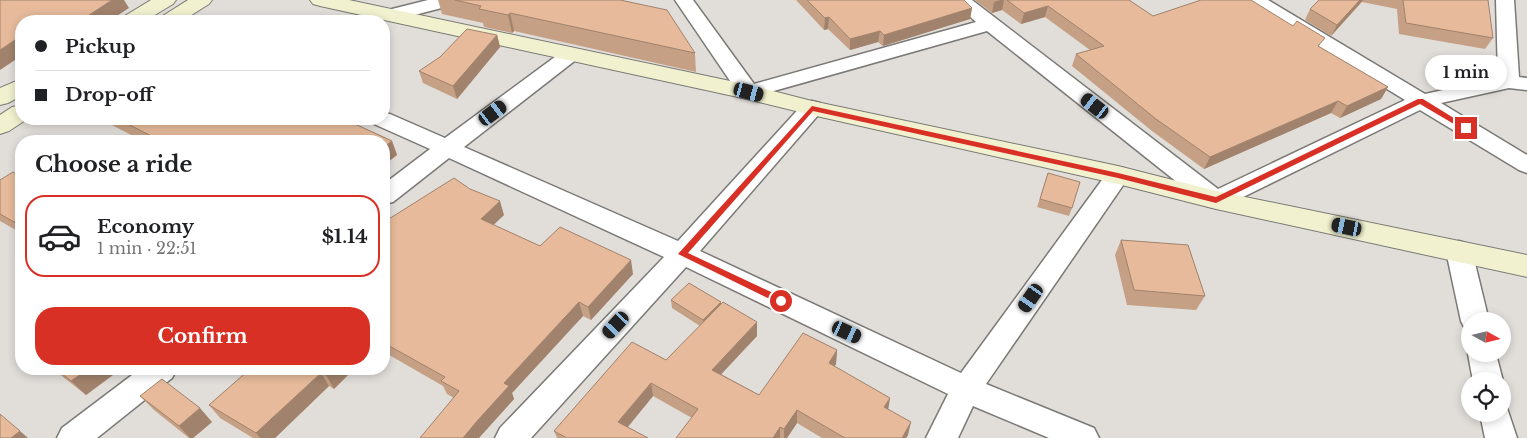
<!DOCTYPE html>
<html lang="en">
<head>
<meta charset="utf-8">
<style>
  body { margin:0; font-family:"Libre Baskerville",serif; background:#f2f2f2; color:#202124; height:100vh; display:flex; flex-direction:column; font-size:19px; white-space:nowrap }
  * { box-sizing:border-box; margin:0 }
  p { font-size:16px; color:#757577 }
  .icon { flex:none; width:28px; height:28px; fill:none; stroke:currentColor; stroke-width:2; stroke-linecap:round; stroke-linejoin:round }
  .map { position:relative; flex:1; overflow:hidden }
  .details { position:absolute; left:15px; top:135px; width:375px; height:240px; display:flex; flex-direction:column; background:#fff; border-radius:20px; box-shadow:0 2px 8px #0003 }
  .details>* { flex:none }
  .guide { position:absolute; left:15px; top:15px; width:375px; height:110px; border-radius:20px; box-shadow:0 2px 8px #0003; display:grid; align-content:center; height:110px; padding:0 20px; background:#fff }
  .needle { width:32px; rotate:98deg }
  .buttons { position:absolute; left:1461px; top:312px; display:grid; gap:10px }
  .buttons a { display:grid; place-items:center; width:50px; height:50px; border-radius:50%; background:#fff; box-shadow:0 2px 8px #0003; font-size:25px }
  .end { position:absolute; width:22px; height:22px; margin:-11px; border:6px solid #d93025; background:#fff; box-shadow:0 0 0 2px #fff }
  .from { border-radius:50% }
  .bubble { position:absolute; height:35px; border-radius:18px; background:#fff; box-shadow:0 2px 8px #0003; font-size:16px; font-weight:700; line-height:35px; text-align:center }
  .car { position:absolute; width:15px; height:30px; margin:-15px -8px; border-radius:6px; box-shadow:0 0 4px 1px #0007; background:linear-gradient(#222 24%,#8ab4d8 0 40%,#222 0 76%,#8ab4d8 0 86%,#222 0) }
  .guide b { display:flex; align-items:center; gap:18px; height:48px; font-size:19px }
  .guide b+b { border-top:1px solid #e0e0e0 }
  .guide i { width:12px; height:12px; background:#202124 }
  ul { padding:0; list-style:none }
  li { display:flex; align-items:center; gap:15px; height:82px; margin:0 10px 8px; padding:0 10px; border:2px solid transparent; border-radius:20px }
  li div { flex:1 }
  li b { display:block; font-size:19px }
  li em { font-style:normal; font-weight:700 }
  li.on { border-color:#d93025 }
  li>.icon { width:45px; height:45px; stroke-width:1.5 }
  h2 { padding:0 20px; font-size:22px; line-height:60px }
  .cta { display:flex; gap:10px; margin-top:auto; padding:10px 20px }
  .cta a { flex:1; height:58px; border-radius:20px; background:#d93025; color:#fff; font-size:20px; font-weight:700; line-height:58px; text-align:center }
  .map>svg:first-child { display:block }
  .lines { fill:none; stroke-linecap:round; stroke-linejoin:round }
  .street-casing { stroke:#7b7975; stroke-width:3 }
  .secondary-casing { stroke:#7b7975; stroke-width:2 }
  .street { fill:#fff; fill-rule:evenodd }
  .secondary { fill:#f1f1cf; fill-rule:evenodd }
  .wall { fill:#c6a085 }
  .shaded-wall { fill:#a1826c }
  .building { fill:#e6ba9b; stroke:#a1826c }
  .route { fill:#d93025 }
</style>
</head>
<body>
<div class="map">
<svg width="1527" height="438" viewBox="0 0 1527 438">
  <rect width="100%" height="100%" fill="#e1deda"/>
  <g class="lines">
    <defs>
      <g id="street">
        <polygon points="428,0 459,0 457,4 399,19 392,17 390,13 392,9"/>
        <polygon points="675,0 693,0 754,84 976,22 952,0 972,0 1218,189 1405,100 1248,4 1246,0 1268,0 1425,94 1498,78 1496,0 1514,0 1519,77 1527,78 1527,90 1509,88 1441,103 1527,155 1527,173 1519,170 1420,110 1225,206 1216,208 1207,206 987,31 749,98 741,97"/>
        <polygon points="570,49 577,51 580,55 577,59 464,147 678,241 804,103 812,101 820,103 823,108 820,113 700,251 961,373 1110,169 1118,167 1126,169 1130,175 1126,181 986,384 1094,428 1099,438 1049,438 973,406 958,438 926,438 948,394 686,267 531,438 495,438 500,428 664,257 449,158 393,202 384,204 384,184 430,149 374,124 371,119 384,119 384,113 390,114 445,138 563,51"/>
        <polygon points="1459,241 1468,244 1472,251 1489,321 1470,321 1470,330 1465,329 1461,321 1446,251 1450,244"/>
        <polygon points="1470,349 1470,354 1496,354 1503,381 1502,382 1473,381 1468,354"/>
        <polygon points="140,369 177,369 172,378 97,438 57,438 62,428"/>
        <polygon points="1502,403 1506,405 1517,438 1485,438 1480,414 1502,414"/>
      </g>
      <g id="secondary">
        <polygon points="151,0 176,0 173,4 145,21 119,21 123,17"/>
        <polygon points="188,0 212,0 209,4 182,21 158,21 161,17"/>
        <polygon points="310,0 349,0 749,85 812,101 1118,166 1216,191 1527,255 1527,277 1216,209 1118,184 812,115 747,99 320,6 313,4"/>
        <polygon points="21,79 21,96 8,103 0,105 0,88"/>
        <polygon points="21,105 21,119 27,119 9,131 0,134 0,115 12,107"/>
      </g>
    </defs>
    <use href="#street" class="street-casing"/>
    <use href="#secondary" class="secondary-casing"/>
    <use href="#street" class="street"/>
    <use href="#secondary" class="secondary"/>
  </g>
  <g class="wall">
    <polygon points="438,0 620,0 695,53 696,72 514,31 512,33 484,27 483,23 442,14"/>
    <polygon points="796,0 964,0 972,8 970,19 883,46 878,42 850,50 828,29 824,30"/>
    <polygon points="975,0 1129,0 1153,16 1320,47 1388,87 1381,99 1340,118 1331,113 1204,169 1152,131 1072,66 1076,54 1090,50 1045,17 1021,24 1002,10 992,13"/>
    <polygon points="1319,0 1488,0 1493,38 1485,49 1399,34 1397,9 1362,2 1331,36 1305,20 1310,9"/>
    <polygon points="497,35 500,47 457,99 423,83 419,71"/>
    <polygon points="100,119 344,119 392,141 397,155 384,165 384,141 143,141"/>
    <polygon points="1048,173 1072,208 1069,216 1037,207"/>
    <polygon points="21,176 21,233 0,221 0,180"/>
    <polygon points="504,215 493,225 540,246 633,274 591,320 583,316 512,393 514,399 483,433 454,398 447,394 443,386 384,352 384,222"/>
    <polygon points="1121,240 1205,296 1196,310 1127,305 1115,255"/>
    <polygon points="671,300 721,302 721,304 757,336 721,374 759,395 837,350 836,364 834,366 888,410 908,435 906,438 822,438 797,423 787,438 676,438 692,418 653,396 628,427 648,438 557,438 554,431 666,360 700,326 672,308"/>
    <polygon points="53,369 121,369 86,395"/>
    <polygon points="241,369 352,369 353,370 334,389 329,386 275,438 253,438 220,418 209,405 245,374"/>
    <polygon points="140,396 212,422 193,438 189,438 154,410"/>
  </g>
  <g class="shaded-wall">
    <polygon points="112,0 124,0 129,8 109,21 80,21"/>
    <polygon points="1000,0 1004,0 1002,10 992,13 994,2"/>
    <polygon points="1360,0 1363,0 1331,36 1337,25"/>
    <polygon points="1048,6 1045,17 1021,24 1024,13"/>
    <polygon points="972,8 970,19 883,46 884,35"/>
    <polygon points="510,13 514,31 512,33 508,15"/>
    <polygon points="829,17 828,29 824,30 825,18"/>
    <polygon points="880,31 878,42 850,50 850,39"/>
    <polygon points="497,35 500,47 457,99 453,86"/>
    <polygon points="21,36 21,56 0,70 0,50"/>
    <polygon points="1388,87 1381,99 1340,118 1347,106"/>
    <polygon points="1338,101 1331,113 1204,169 1210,157"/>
    <polygon points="392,141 397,155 384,165 384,147"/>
    <polygon points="500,201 504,215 485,233 481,219"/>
    <polygon points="21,217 21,230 14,222"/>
    <polygon points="631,260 633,274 591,320 588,307"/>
    <polygon points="579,302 583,316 512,393 514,399 479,438 463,438 504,383"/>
    <polygon points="721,302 721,311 704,328 703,320"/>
    <polygon points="757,322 757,336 713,383 712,370"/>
    <polygon points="837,350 836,364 828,376 829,363"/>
    <polygon points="88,369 121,369 86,395 71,381"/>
    <polygon points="333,369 352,369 353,370 334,389 326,375"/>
    <polygon points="321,373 329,386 275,438 260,438 256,433"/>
    <polygon points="651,383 653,396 621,435 618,422"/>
    <polygon points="890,398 888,411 884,407"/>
    <polygon points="200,408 212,422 193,438 190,438 179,426"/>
    <polygon points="797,410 797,423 787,438 784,438 784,429"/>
    <polygon points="911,422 908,435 906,438 902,438"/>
    <polygon points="780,427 780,438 773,438"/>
    <polygon points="20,431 28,438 11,438"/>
  </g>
  <g class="building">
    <polygon points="0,0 112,0 80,21 21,21 21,36 0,50"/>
    <polygon points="455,0 620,0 667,10 695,53 510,13 508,15 479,9 481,6"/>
    <polygon points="807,0 964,0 972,8 884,35 880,31 850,39 829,17 825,18"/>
    <polygon points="1007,0 1129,0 1153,16 1201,0 1251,0 1293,26 1297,21 1325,38 1318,46 1388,87 1347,106 1338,101 1210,157 1156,119 1076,54 1104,46 1048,6 1024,13"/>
    <polygon points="1319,0 1360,0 1337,25 1310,9"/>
    <polygon points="1403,0 1488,0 1493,38 1406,23"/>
    <polygon points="467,29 497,35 453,86 419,71 440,57"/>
    <polygon points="118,119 344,119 392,141 384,147 384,141 161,141"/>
    <polygon points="13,172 21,176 21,217 14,222 0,214 0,180"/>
    <polygon points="1048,173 1080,182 1072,208 1040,199"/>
    <polygon points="454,178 470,189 500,201 481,219 540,246 560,227 631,260 588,307 579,302 504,383 509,386 478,420 463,438 420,438 459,391 441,381 445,377 384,343 384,222"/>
    <polygon points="1121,240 1188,245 1205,296 1134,290"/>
    <polygon points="689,283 721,302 703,320 671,300"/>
    <polygon points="723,302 757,322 712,370 759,395 803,333 837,350 829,363 890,398 884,407 911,422 902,438 845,438 797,410 784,429 780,427 773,438 676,438 698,409 651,383 618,422 648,438 567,438 554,431 632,342 666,360"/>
    <polygon points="56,369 88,369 71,381"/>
    <polygon points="249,369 333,369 326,375 321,373 256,433 209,405 250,369"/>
    <polygon points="162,379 200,408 179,426 140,396"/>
    <polygon points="0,414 20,431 11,438 0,438"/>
  </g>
  <polygon class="route" points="1418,99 1423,99 1470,128 1464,130 1420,104 1216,203 1118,178 813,111 688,253 784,298 784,303 778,303 678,254 812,106 1118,173 1216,197"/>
</svg>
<div class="buttons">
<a><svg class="needle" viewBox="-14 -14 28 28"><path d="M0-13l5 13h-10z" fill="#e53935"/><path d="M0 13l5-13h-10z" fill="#757577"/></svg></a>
<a><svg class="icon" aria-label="locate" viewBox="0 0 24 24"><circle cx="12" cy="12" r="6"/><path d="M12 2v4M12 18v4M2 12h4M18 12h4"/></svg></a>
</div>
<i class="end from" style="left:781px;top:301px"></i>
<i class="end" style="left:1466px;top:128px"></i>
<div class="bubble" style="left:1425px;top:55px;width:82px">1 min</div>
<i class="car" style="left:749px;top:92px;rotate:105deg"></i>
<i class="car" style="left:1095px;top:106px;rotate:308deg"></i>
<i class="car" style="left:493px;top:113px;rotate:53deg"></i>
<i class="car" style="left:1347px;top:227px;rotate:282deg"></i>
<i class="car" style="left:1031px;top:298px;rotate:215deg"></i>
<i class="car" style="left:616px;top:325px;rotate:223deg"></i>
<i class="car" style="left:847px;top:332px;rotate:115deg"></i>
<div class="guide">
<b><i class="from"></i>Pickup</b>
<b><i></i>Drop-off</b>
</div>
<section class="details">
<h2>Choose a ride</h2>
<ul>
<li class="on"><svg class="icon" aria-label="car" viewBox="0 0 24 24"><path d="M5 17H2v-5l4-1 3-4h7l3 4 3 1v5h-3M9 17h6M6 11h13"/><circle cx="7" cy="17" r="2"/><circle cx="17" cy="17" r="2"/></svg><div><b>Economy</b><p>1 min · 22:51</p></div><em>$1.14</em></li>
</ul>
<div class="cta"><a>Confirm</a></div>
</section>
</div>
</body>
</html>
